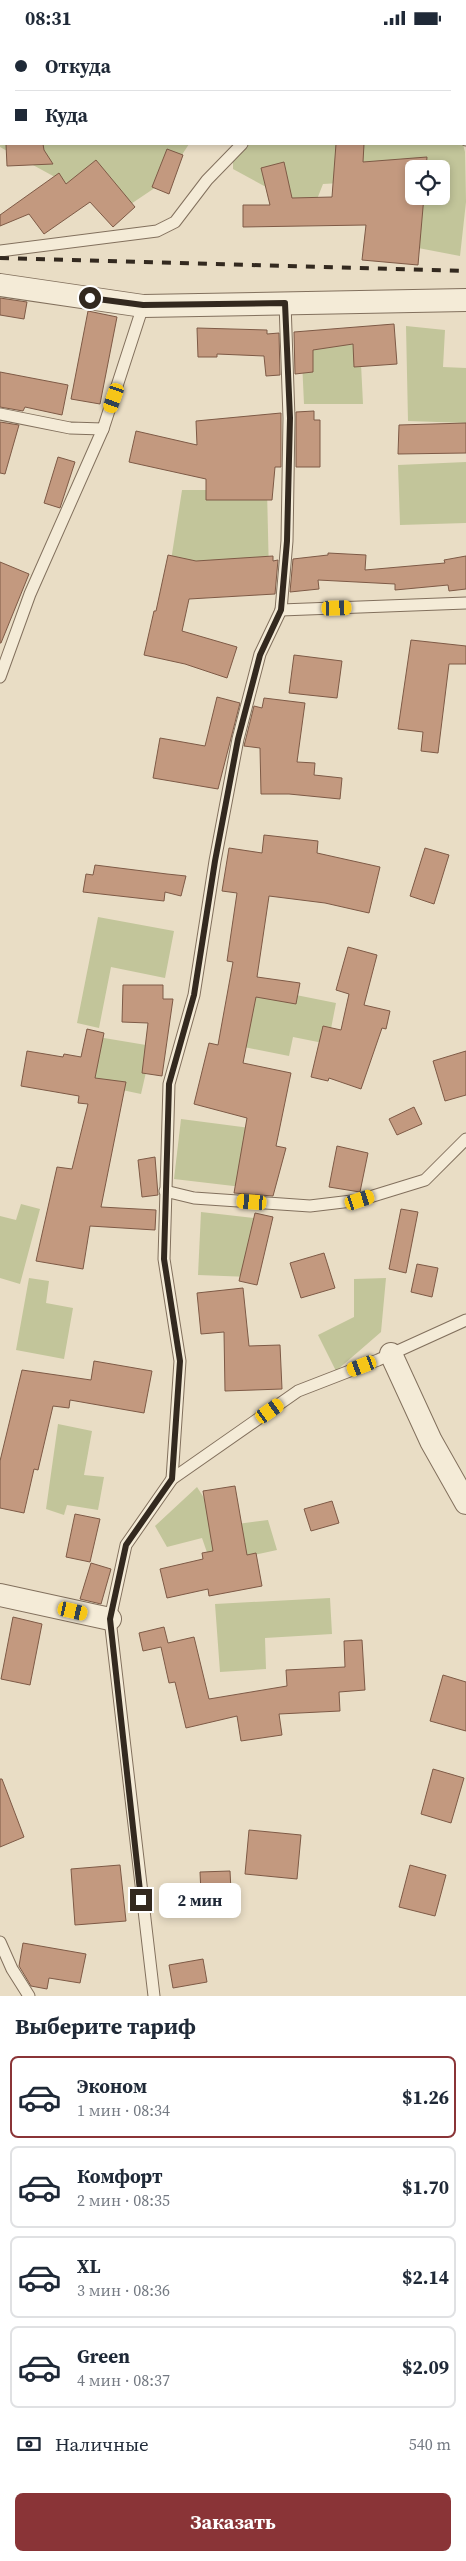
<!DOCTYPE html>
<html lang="ru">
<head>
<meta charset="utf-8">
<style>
  body { margin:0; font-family:"Source Serif 4",serif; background:#f6f6f7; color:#1f2937; height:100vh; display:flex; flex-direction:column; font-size:19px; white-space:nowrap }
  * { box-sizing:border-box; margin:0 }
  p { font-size:16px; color:#747a83 }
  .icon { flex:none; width:28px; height:28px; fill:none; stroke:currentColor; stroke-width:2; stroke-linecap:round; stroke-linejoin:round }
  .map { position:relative; height:1961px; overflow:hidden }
  .drawer { display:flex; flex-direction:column; background:#fff; flex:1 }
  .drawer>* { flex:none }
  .hud { position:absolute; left:0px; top:0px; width:466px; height:110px; box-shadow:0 2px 8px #0003; display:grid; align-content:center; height:110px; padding:0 15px; background:#fff }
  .fabs { position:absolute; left:405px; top:125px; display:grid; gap:10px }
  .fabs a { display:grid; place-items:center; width:45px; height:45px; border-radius:8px; background:#fff; box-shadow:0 2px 8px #0003; font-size:25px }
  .end { position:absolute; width:22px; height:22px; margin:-11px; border:6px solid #33291f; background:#fff; box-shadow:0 0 0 2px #fff }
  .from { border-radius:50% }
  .bubble { position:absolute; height:35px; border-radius:8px; background:#fff; box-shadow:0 2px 8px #0003; font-size:16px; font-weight:700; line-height:35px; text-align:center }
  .car { position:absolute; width:15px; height:30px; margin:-15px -8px; border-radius:6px; box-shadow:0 0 4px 1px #0007; background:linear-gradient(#f5c518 24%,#345 0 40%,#f5c518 0 76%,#345 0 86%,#f5c518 0) }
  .hud b { display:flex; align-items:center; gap:18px; height:48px; font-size:19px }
  .hud b+b { border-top:1px solid #e0e1e3 }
  .hud i { width:12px; height:12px; background:#1f2937 }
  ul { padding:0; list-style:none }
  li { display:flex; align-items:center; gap:15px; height:82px; margin:0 10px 8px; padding:0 5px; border:2px solid #e0e1e3; border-radius:8px }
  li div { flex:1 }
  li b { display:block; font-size:19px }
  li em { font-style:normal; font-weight:700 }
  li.active { border-color:#8a3437 }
  li>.icon { width:45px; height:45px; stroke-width:1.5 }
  h2 { padding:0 15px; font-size:22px; line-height:60px }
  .pay { display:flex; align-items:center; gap:12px; height:55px; padding:0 15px; font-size:19px }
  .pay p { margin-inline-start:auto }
  .cta { display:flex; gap:10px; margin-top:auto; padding:10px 15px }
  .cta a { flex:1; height:58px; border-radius:8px; background:#8a3437; color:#fff; font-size:20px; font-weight:700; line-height:58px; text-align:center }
  .status { display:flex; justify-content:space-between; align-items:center; height:35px; padding:0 25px; background:#fff; direction:ltr }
  .status svg { height:14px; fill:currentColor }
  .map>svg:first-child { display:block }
  .green { fill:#c2c59a; fill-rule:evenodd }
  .building { fill:#c3997f; stroke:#7e5a46 }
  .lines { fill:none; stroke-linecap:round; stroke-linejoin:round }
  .service-casing { stroke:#82705d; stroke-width:13 }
  .minor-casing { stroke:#82705d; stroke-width:24 }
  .service { stroke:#f4ebd7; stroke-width:11 }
  .minor { stroke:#f4ebd7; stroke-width:22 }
  .rail { stroke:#33291f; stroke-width:4; stroke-dasharray:9 9; stroke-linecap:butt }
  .route { stroke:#33291f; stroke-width:6 }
</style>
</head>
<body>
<div class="status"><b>08:31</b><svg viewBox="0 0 49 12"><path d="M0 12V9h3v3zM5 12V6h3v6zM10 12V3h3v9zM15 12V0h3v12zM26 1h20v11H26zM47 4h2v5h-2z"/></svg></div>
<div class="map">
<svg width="466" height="1961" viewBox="0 0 466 1961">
  <rect width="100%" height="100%" fill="#e9ddc5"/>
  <g class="green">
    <polygon points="0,0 76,0 1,1 1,109 189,109 165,146 119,177 0,112"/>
    <path d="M248,109H463L465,117L466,167L460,221L413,212L376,146L323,149L312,177L233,134V125ZM414,134H441V161H414Z"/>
    <polygon points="406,291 445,295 443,332 466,333 466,388 408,386"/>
    <polygon points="376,299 361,329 363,369 304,369 301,304"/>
    <polygon points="466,427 466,488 400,490 398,430"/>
    <polygon points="182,455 267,455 269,540 170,532"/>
    <polygon points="98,882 174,896 165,943 111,932 99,993 77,988"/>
    <polygon points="256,952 336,968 328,1009 293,1002 289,1021 244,1012"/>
    <polygon points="98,1002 152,1011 141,1059 89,1048"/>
    <polygon points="181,1084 250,1093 242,1152 174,1144"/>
    <polygon points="21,1169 40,1174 20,1249 0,1243 0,1181 16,1185"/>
    <polygon points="201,1177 263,1184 250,1242 198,1240"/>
    <polygon points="29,1243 49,1246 46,1268 73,1273 64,1324 16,1315"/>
    <polygon points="386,1243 381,1297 336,1336 318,1300 354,1282 354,1244"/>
    <polygon points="58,1389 92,1396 84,1440 104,1442 98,1475 67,1470 64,1480 46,1474"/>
    <polygon points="197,1452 222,1491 268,1485 277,1515 211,1529 202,1503 167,1512 155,1491"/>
    <polygon points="330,1563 332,1599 265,1603 266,1634 220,1637 215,1569"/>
  </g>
  <g class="building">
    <polygon points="6,109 43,109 44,115 53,129 7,131"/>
    <polygon points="336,109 364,109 363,127 427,122 426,134 414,134 414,161 424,161 418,230 362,225 366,190 243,192 243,170 270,170 261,133 284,127 292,163 332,162"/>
    <polygon points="167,114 183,120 169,159 152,152"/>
    <polygon points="96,125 135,172 113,192 90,167 44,199 29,179 0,191 0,180 59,138 66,149"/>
    <polygon points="0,263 27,267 24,284 0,280"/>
    <polygon points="88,276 117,282 100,369 71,364"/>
    <polygon points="394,289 397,329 354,332 353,309 313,315 313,337 295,339 294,297"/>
    <polygon points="197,293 267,295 267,299 279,298 280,340 266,341 264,321 217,319 217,322 198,322"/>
    <polygon points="0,337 68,350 62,380 25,372 23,376 0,372"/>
    <polygon points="314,376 314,385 320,385 320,432 296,432 296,377"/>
    <polygon points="281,378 281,432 275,432 272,465 206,465 206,444 129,427 136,396 197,410 196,386"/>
    <polygon points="0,387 19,390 5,439 0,438"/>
    <polygon points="466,388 466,418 398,419 399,390"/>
    <polygon points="58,422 75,427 60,473 44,468"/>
    <polygon points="328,518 366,520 365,535 445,528 444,525 466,521 466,554 449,556 448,550 395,555 395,549 318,545 319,554 290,557 293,524 328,520"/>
    <polygon points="168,520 196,526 273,521 273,526 278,525 275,559 189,564 182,596 237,612 227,643 185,629 144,620 154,576 156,576"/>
    <polygon points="0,527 29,539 1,608 0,608"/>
    <polygon points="411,605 466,611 466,629 449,629 438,718 421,716 423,697 398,694"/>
    <polygon points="294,620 342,626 337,663 289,658"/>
    <polygon points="217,662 240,668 218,754 153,743 160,703 205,711"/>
    <polygon points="264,663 305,668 297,727 315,728 314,740 342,743 340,764 289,759 261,759 260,713 244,711 254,671 262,673"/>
    <polygon points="264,800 318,806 317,818 380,832 369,878 325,868 269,861 257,942 300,948 296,969 256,962 243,1028 291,1038 276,1111 286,1113 273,1161 234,1158 247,1083 194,1069 209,1008 218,1010 233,927 227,926 237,858 222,856 229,813 262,818"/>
    <polygon points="425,813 449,820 434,869 410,861"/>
    <polygon points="95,830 167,839 186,841 181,861 165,857 164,866 83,857 86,839 93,840"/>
    <polygon points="348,912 377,920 364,970 390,976 386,994 382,993 361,1054 329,1043 328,1046 311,1042 323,991 341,995 349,959 336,955"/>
    <polygon points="123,950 163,950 163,964 173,964 162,1041 142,1038 148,988 122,987"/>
    <polygon points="87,994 104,998 95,1043 126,1047 101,1172 156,1175 155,1195 90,1191 83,1234 36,1226 57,1132 72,1134 88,1069 78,1068 79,1061 21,1051 27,1016 63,1022 64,1019 81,1022"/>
    <polygon points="466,1016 466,1060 445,1066 433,1026"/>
    <polygon points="414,1072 422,1089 397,1100 389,1084"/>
    <polygon points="337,1111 368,1118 360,1157 329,1152"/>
    <polygon points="155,1122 158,1160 142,1162 138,1125"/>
    <polygon points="401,1174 418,1177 406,1238 389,1234"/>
    <polygon points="255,1178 273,1182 257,1250 239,1246"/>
    <polygon points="324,1218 335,1253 301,1263 290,1228"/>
    <polygon points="417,1229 438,1233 432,1262 411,1257"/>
    <polygon points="243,1253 249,1311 280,1310 282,1354 225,1356 224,1297 201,1299 197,1258"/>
    <polygon points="94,1326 152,1336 144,1378 70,1365 69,1373 53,1371 38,1435 34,1434 24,1478 0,1473 0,1426 22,1335 91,1345"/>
    <polygon points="235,1451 247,1520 256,1518 262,1551 209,1561 208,1554 167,1563 160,1534 203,1524 202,1518 213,1516 203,1456"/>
    <polygon points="332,1466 339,1488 311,1496 304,1474"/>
    <polygon points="75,1479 100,1484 90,1527 66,1522"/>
    <polygon points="91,1528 111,1534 101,1569 80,1564"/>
    <polygon points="13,1582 42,1589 30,1650 1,1644"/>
    <polygon points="164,1592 168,1608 194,1602 209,1664 287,1651 286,1635 345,1632 344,1606 362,1605 365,1655 339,1657 340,1676 279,1679 282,1700 241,1706 237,1681 186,1693 175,1647 169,1648 161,1612 143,1616 139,1598"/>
    <polygon points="443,1640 466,1647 466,1696 430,1686"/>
    <polygon points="433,1734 464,1743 451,1788 421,1779"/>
    <polygon points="0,1744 2,1744 24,1802 0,1812"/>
    <polygon points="249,1795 301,1800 297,1844 245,1839"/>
    <polygon points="120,1830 126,1886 75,1890 71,1834"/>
    <polygon points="410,1830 446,1840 435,1881 399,1872"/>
    <polygon points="230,1836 231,1856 201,1858 200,1837"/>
    <polygon points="23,1908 86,1919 80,1948 49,1943 47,1954 31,1951 19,1931"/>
    <polygon points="203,1924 207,1947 173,1953 169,1930"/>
  </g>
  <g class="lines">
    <defs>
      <g id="service">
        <polyline points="411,0 412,1"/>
        <polyline points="274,1 274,0"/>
        <polyline points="465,101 466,105"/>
        <polyline points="0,216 157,196 175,187 207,145 242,109"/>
        <polyline points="0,379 70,393 103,394 143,271"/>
        <polyline points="281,575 466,568"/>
        <polyline points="0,642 30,559 103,394"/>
        <polyline points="165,1156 194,1163 310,1171 360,1165 425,1145 466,1104"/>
        <polyline points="172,1444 180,1326 164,1224 169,1049 194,960 215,826 238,704 260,619 281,575 287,506 289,383 285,268"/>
        <polyline points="0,1907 12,1934 29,1961"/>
        <polyline points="154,1961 110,1584 126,1510 172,1444 298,1356 378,1325 466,1285"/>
      </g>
      <g id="minor">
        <polyline points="0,250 143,271 466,265"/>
        <polyline points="391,1319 431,1406 466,1468"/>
        <polyline points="0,1560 110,1584"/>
      </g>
    </defs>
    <use href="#service" class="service-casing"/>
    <use href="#minor" class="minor-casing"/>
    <use href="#service" class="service"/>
    <use href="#minor" class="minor"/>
    <polyline class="rail" points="0,223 466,236"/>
  </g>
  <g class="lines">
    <polyline class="route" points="90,263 143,270 285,268 290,383 287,506 281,575 260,620 238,704 215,826 194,960 169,1049 164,1224 180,1326 172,1444 126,1510 110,1584 141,1865"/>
  </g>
</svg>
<div class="fabs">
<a><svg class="icon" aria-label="locate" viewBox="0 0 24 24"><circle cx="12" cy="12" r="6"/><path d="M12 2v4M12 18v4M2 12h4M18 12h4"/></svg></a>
</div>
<i class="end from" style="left:90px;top:263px"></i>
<i class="end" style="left:141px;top:1865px"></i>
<div class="bubble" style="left:159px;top:1848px;width:82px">2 мин</div>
<i class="car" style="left:114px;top:363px;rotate:199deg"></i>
<i class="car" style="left:337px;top:573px;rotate:88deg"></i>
<i class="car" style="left:360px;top:1165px;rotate:72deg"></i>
<i class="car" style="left:252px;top:1167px;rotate:274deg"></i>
<i class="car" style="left:362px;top:1331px;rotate:249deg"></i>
<i class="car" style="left:270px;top:1376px;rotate:55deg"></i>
<i class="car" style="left:73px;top:1576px;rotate:103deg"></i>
<div class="hud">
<b><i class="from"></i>Откуда</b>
<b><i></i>Куда</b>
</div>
</div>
<section class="drawer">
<h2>Выберите тариф</h2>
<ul>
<li class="active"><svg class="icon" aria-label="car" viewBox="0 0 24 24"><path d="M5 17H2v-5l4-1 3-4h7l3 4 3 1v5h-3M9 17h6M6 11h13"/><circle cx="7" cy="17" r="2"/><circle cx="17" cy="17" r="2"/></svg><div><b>Эконом</b><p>1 мин · 08:34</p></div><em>$1.26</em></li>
<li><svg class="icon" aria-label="car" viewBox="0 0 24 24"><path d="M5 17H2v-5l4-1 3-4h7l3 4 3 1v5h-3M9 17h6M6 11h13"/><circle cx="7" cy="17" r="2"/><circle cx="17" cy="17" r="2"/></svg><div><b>Комфорт</b><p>2 мин · 08:35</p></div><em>$1.70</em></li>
<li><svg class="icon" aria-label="car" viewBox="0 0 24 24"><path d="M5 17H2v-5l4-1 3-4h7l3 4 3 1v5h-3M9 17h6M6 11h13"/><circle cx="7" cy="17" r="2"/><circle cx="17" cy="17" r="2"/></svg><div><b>XL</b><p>3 мин · 08:36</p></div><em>$2.14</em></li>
<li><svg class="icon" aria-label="car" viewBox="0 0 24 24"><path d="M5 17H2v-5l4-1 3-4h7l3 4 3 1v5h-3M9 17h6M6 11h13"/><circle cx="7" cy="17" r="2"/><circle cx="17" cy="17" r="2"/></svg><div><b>Green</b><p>4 мин · 08:37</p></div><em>$2.09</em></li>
</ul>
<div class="pay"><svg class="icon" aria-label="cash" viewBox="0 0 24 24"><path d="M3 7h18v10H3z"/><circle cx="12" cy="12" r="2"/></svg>Наличные<p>540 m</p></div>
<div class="cta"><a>Заказать</a></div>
</section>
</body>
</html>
